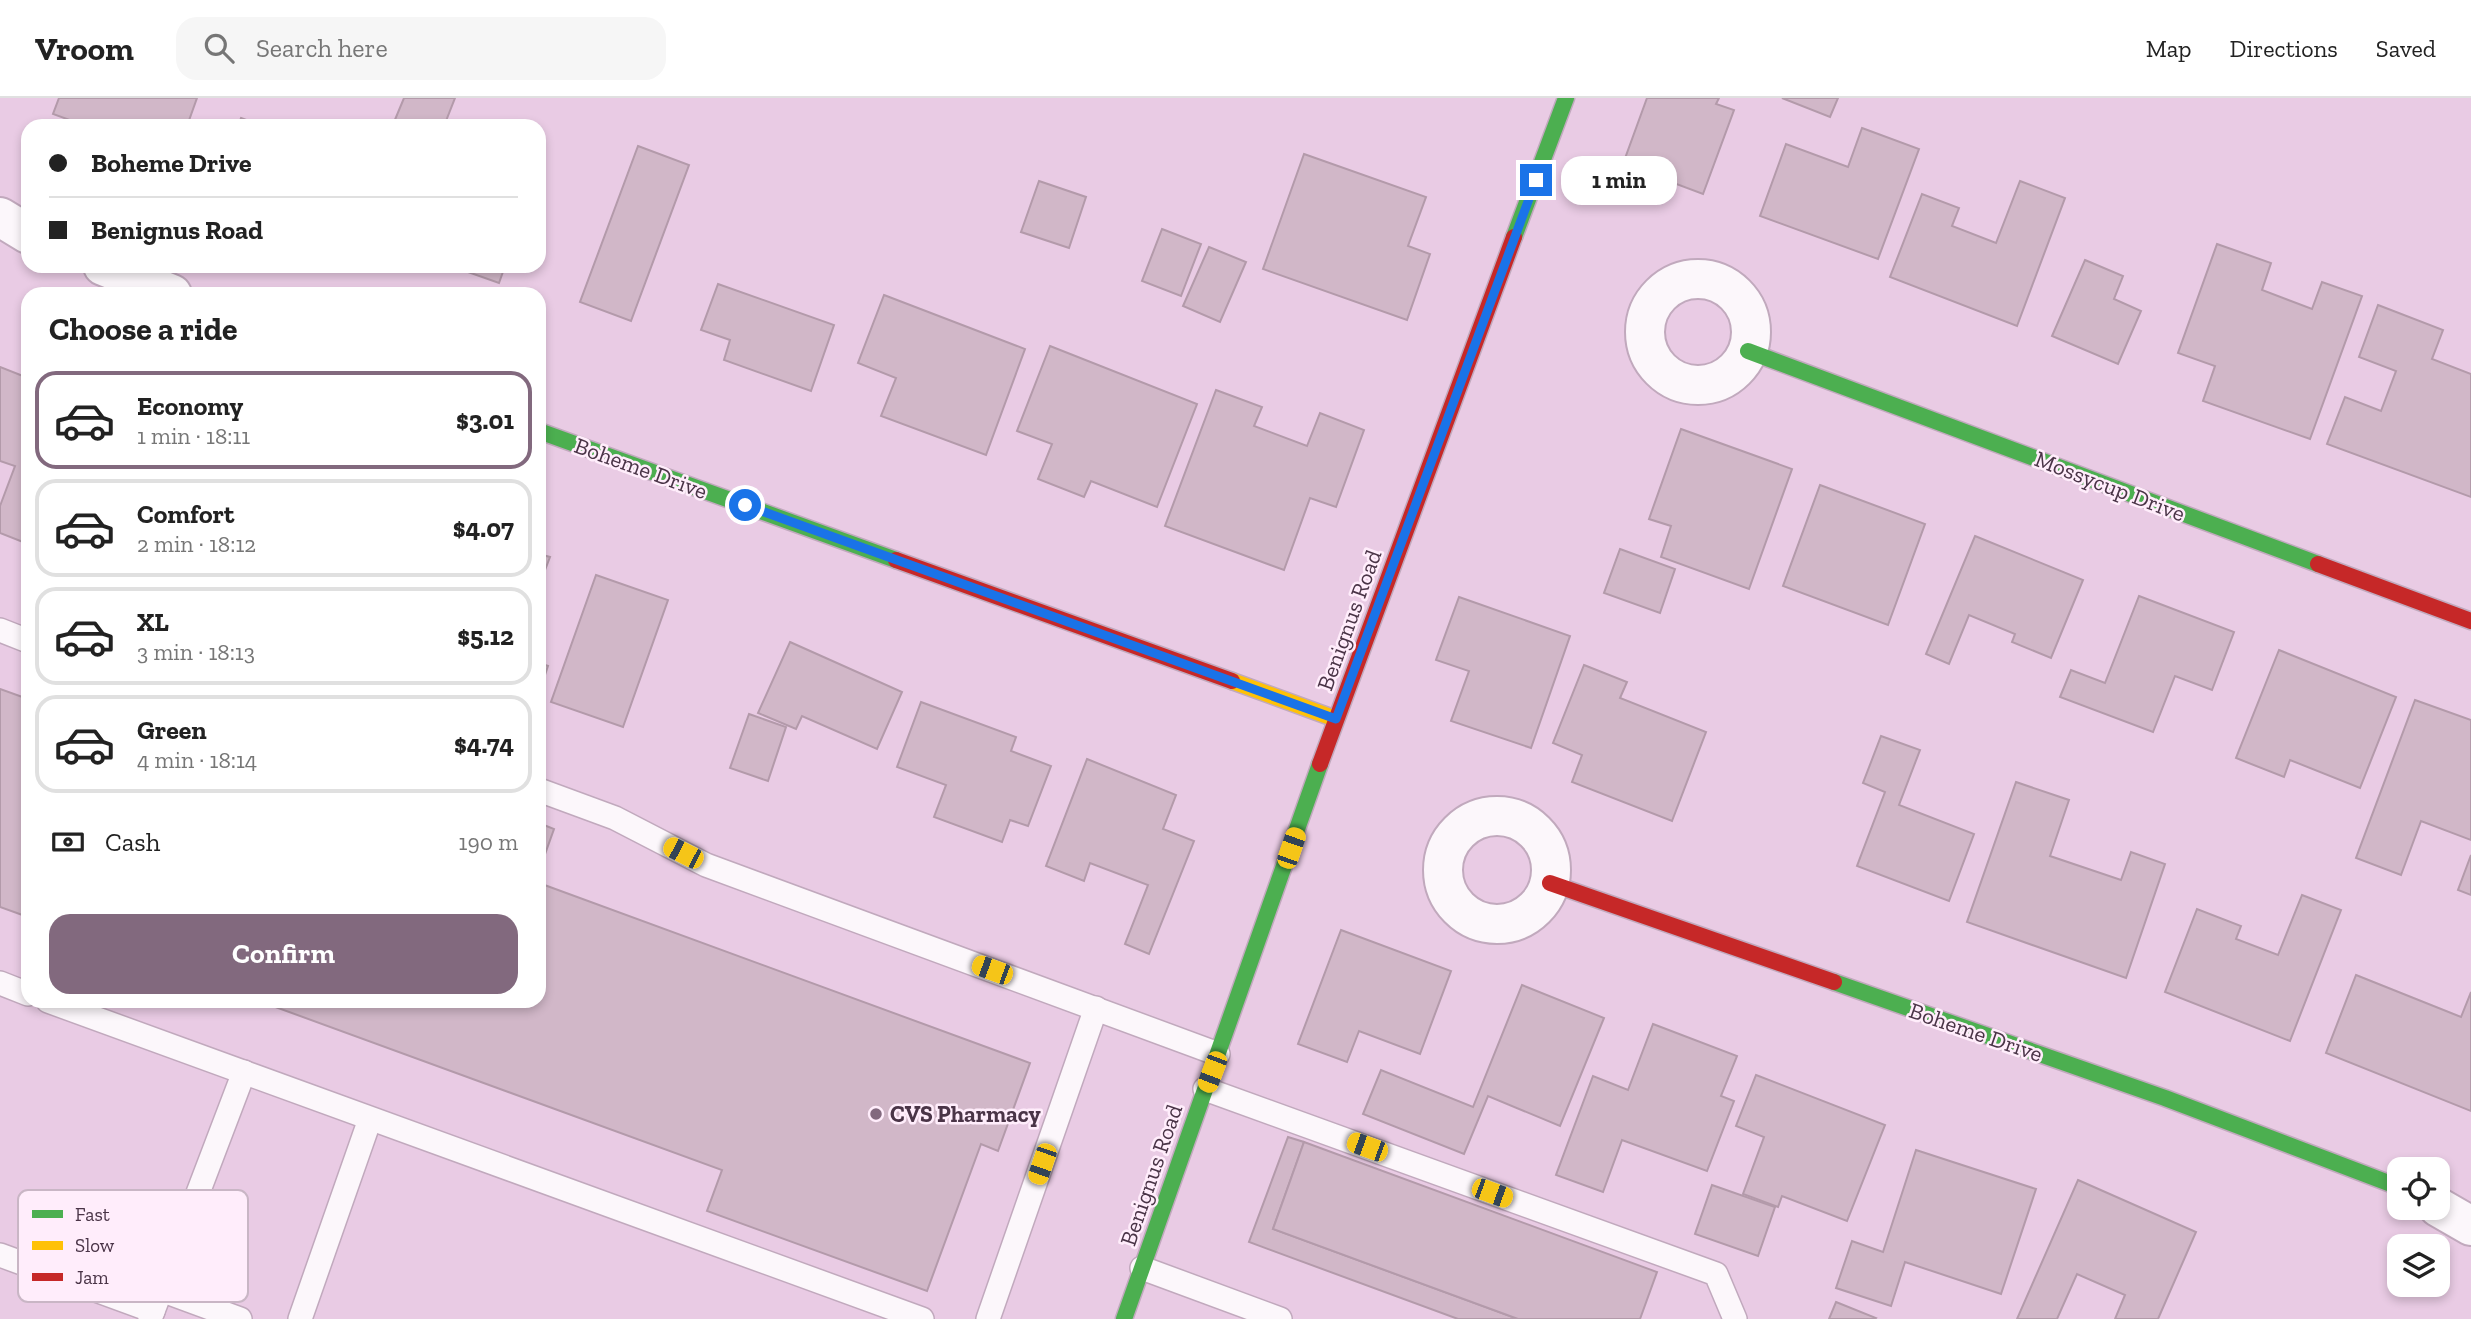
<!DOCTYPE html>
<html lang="en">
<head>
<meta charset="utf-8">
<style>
  body { margin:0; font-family:"Zilla Slab",serif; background:#f6f6f6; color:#222; height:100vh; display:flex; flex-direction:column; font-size:26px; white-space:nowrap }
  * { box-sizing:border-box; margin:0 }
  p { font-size:23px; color:#767676 }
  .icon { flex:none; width:38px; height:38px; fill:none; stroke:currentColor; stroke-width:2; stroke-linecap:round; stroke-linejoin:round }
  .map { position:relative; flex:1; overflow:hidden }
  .details { position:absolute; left:21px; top:189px; width:525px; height:721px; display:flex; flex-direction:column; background:#fff; border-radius:21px; box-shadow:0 4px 10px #0003 }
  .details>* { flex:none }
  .banner { position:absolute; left:21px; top:21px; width:525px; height:154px; border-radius:21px; box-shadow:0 4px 10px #0003; display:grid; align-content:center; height:154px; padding:0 28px; background:#fff }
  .fabs { position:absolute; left:2387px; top:1059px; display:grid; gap:14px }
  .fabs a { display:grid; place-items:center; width:63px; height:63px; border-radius:14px; background:#fff; box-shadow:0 4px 10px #0003; font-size:35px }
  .end { position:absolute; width:32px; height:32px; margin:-16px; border:9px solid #1a73e8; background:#fff; box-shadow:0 0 0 4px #fff }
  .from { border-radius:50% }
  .bubble { position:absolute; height:49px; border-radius:21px; background:#fff; box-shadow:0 4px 10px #0003; font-size:23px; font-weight:700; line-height:49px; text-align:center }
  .car { position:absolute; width:21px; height:42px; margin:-21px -10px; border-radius:9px; box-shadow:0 0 5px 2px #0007; background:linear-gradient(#f5c518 24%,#345 0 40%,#f5c518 0 76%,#345 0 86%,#f5c518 0) }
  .banner b { display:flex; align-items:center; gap:24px; height:66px; font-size:26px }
  .banner b+b { border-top:2px solid #e0e0e0 }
  .banner i { width:18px; height:18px; background:#222 }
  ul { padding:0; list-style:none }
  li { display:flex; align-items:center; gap:21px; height:98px; margin:0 14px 10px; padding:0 14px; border:4px solid #e0e0e0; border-radius:21px }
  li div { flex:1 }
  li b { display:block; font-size:26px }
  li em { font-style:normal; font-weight:700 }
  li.active { border-color:#82697e }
  li>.icon { width:63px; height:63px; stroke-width:1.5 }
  h2 { padding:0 28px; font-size:32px; line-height:84px }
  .pay { display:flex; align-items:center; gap:18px; height:77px; padding:0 28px; font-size:26px }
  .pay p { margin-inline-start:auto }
  .cta { display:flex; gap:14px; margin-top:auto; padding:14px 28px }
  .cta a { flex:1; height:80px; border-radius:21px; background:#82697e; color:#fff; font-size:28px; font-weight:700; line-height:80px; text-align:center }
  header { display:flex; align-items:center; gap:42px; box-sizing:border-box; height:98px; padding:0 35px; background:#fff; border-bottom:2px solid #e0e0e0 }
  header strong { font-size:33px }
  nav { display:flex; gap:38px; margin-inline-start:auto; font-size:24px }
  .search { width:490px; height:63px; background:#f6f6f6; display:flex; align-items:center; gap:18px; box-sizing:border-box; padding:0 24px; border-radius:21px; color:#767676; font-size:26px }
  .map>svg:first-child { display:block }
  .building { fill:#d1b7c8; stroke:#b39aaa; stroke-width:2 }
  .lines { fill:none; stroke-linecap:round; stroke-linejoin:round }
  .lane-casing { stroke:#c1a9bd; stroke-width:26 }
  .street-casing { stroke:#c1a9bd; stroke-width:42 }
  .fast-casing { stroke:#c1a9bd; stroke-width:19 }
  .slow-casing { stroke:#c1a9bd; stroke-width:19 }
  .jam-casing { stroke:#c1a9bd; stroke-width:19 }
  .lane { stroke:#fcf7fb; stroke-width:23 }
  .street { stroke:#fcf7fb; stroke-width:38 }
  .fast { stroke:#4caf50; stroke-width:16 }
  .slow { stroke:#ffc107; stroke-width:16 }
  .jam { stroke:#c62828; stroke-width:16 }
  .route { stroke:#1a73e8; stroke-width:9 }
  .poi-dot { fill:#82697e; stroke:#ffedfb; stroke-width:2.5 }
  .labels { text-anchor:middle; stroke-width:5; stroke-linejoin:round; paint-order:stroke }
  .street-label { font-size:23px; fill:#4a3447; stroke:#ffedfb }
  .poi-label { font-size:23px; font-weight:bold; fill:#4a3447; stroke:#ffedfb; text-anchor:start }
  .key { fill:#ffedfb; stroke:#c9b6c5; stroke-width:2 }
  .key-label { font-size:19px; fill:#4a3447 }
</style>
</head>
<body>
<header>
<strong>Vroom</strong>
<div class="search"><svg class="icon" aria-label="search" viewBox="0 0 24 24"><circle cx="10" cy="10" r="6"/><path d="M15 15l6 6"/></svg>Search here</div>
<nav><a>Map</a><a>Directions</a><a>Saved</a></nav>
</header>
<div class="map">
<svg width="2471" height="1221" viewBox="0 0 2471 1221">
  <rect width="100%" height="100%" fill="#e9cbe4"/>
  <g class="building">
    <polygon points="59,0 197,0 187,28 86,28 53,16"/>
    <polygon points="404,0 455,0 444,28 403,28 394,24"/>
    <polygon points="1647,0 1719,0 1716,6 1734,12 1703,96 1623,66"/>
    <polygon points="1782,0 1838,0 1830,19"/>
    <polygon points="241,20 263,28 238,28"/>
    <polygon points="1862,30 1919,51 1878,161 1760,118 1786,46 1848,69"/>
    <polygon points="638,48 689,67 631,223 580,204"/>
    <polygon points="1304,56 1426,99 1408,148 1430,156 1407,222 1263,171"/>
    <polygon points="1039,83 1086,99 1069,150 1021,134"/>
    <polygon points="2020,83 2065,100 2017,228 1890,179 1922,96 1959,110 1952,128 1996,145"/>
    <polygon points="1162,131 1201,146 1181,198 1142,183"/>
    <polygon points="2217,146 2271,165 2262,192 2312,211 2322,184 2362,198 2310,341 2203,303 2215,268 2178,255"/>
    <polygon points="1209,149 1246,164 1220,224 1183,208"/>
    <polygon points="2085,162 2123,178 2114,201 2141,213 2118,266 2052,238"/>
    <polygon points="451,168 505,168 499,185"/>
    <polygon points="718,186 834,227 811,293 724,262 730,242 701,232"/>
    <polygon points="884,197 1025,251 986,357 881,318 896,280 858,265"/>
    <polygon points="2378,207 2443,232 2432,261 2471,276 2471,399 2327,346 2345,299 2381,313 2396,273 2359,259"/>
    <polygon points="1050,248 1197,306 1157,409 1091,383 1084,399 1038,381 1052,346 1017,333"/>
    <polygon points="0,269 28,280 28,446 0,435 0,408 15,368 0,363"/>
    <polygon points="1216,292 1262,309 1254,328 1307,348 1320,315 1364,332 1336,409 1310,400 1284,472 1165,428"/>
    <polygon points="1681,331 1792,371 1749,491 1661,459 1671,428 1649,421"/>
    <polygon points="1820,387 1925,426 1888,527 1783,488"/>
    <polygon points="1975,438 2083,482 2051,560 2012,544 2015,536 1969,517 1949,566 1926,556"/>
    <polygon points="1620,451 1675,471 1660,515 1604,495"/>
    <polygon points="539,456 550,459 539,488"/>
    <polygon points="596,477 668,502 623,629 551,604"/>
    <polygon points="2139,498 2234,534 2212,592 2175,578 2153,634 2060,599 2071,572 2105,585"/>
    <polygon points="1459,499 1570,538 1531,650 1451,623 1469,573 1436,562"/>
    <polygon points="790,544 902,594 877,651 802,618 796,631 758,615"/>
    <polygon points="2279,552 2396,599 2360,690 2290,662 2284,679 2236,660"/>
    <polygon points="539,565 548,568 539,595"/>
    <polygon points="1584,567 1627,584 1620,600 1706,634 1672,723 1572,684 1582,657 1553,645"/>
    <polygon points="0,591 28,601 28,819 0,809"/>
    <polygon points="2415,602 2471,622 2471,742 2421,723 2401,777 2356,760"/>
    <polygon points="921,604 1016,639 1011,653 1051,668 1028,728 1010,722 1002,744 934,719 946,687 897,669"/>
    <polygon points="749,616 786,629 768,683 730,670"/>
    <polygon points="1881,638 1920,652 1899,707 1974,736 1949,803 1857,768 1885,694 1863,685"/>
    <polygon points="1087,661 1176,697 1163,731 1194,743 1149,856 1125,846 1148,787 1090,765 1084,783 1046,768"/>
    <polygon points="2016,684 2069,702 2050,758 2121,782 2131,754 2165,766 2126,880 1967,824"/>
    <polygon points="539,725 554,731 539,773"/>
    <polygon points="2471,757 2471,797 2458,792"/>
    <polygon points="539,785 1030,965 998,1053 981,1046 927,1193 707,1113 722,1072 259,903 539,903"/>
    <polygon points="2302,797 2341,812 2290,943 2165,894 2197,811 2241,828 2236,841 2278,857"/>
    <polygon points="1341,832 1451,873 1420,956 1359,933 1347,964 1298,946"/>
    <polygon points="2356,877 2461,919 2471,894 2471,1013 2326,955"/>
    <polygon points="1522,887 1604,920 1560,1028 1488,998 1464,1056 1363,1016 1381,972 1473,1009"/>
    <polygon points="1653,926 1737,958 1721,998 1734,1003 1707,1073 1622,1042 1603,1094 1556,1077 1593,978 1628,992"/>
    <polygon points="1756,977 1885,1027 1847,1123 1782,1098 1778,1109 1743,1096 1764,1039 1736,1028"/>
    <polygon points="1288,1039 1304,1044 1273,1131 1518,1221 1458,1221 1249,1144"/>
    <polygon points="1304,1044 1657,1174 1640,1221 1518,1221 1273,1131"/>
    <polygon points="1916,1052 2036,1091 2001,1196 1905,1164 1891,1208 1836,1190 1852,1143 1883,1154"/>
    <polygon points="2078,1082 2196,1134 2158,1221 2115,1221 2125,1197 2077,1176 2057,1221 2017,1221"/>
    <polygon points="1712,1087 1775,1109 1758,1158 1695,1136"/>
    <polygon points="1836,1204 1876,1220 1875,1221 1829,1221"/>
  </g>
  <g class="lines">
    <defs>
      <g id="lane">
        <polyline points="0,532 28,543"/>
        <polyline points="539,692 615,720 706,767 1218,956"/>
        <polyline points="0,885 28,896"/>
        <polyline points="48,903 922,1221"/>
        <polyline points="1205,991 1716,1176 1735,1221"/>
        <polyline points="0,1157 153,1213"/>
        <polyline points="1142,1170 1280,1221"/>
        <polyline points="161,1192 240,1221"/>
        <polyline points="150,1221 244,974"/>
        <polyline points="300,1221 370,1021"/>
        <polyline points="988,1221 1096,910"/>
      </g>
      <g id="street">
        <polyline points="0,119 28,136"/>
        <polyline points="103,168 172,196"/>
        <circle cx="1698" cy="234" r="53"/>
        <circle cx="1497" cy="772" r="54"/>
        <polyline points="2438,1109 2471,1128"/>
      </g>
      <g id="fast">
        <polyline points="1514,139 1566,0"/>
        <polyline points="1748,253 2318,466"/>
        <polyline points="539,333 896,462"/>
        <polyline points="1834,884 2165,1000 2399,1089"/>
        <polyline points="1124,1221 1320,666"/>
      </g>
      <polyline id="slow" points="1232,583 1336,621"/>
      <g id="jam">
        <polyline points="896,462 1232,583"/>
        <polyline points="2318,466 2471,523"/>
        <polyline points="1320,666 1514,139"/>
        <polyline points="1550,785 1834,884"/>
      </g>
    </defs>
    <use href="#lane" class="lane-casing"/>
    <use href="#street" class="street-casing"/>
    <use href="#fast" class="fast-casing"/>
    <use href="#slow" class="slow-casing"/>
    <use href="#jam" class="jam-casing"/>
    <use href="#lane" class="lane"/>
    <use href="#street" class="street"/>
    <use href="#fast" class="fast"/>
    <use href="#slow" class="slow"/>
    <use href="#jam" class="jam"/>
  </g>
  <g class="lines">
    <polyline class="route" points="745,407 1336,621 1536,82"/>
  </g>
  <circle class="poi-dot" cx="876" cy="1016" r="7"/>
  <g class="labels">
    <g class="street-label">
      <text transform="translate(641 370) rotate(20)" y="8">Boheme Drive</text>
      <text transform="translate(2110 388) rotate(21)" y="8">Mossycup Drive</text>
      <text transform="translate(1349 522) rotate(-70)" y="8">Benignus Road</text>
      <text transform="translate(1976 934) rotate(19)" y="8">Boheme Drive</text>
      <text transform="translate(1151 1077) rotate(-71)" y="8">Benignus Road</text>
    </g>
    <g class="poi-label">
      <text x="890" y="1024">CVS Pharmacy</text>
    </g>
  </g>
  <rect x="18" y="1092" width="230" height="112" rx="10" class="key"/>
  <rect x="32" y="1112" width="31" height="8" fill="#4caf50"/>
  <rect x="32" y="1143" width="31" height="9" fill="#ffc107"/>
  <rect x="32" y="1175" width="31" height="8" fill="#c62828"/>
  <g class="key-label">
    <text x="75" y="1123">Fast</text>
    <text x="75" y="1154">Slow</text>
    <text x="75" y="1186">Jam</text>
  </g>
</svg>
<div class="fabs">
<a><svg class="icon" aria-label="locate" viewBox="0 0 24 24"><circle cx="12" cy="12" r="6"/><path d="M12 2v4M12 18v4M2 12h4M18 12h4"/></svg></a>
<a><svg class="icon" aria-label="layers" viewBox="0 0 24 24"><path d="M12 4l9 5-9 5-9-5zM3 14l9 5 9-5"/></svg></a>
</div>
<i class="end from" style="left:745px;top:407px"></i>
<i class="end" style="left:1536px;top:82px"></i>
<div class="bubble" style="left:1561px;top:58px;width:116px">1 min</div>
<i class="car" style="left:1291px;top:750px;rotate:19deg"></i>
<i class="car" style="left:683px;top:755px;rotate:297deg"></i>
<i class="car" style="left:992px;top:872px;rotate:290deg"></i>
<i class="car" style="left:1212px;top:974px;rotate:201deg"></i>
<i class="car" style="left:1367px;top:1049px;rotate:290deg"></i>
<i class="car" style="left:1042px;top:1066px;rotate:199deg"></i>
<i class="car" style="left:1492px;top:1095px;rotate:110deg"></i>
<div class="banner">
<b><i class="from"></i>Boheme Drive</b>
<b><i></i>Benignus Road</b>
</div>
<section class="details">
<h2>Choose a ride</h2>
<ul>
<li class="active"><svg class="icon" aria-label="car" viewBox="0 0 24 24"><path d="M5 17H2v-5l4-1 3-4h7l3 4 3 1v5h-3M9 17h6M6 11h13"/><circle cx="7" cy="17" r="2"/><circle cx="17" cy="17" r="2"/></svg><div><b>Economy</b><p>1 min · 18:11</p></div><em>$3.01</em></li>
<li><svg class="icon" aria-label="car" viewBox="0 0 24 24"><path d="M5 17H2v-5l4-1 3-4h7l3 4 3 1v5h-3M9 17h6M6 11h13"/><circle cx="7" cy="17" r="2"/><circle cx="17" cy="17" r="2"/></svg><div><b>Comfort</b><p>2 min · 18:12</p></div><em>$4.07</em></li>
<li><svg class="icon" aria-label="car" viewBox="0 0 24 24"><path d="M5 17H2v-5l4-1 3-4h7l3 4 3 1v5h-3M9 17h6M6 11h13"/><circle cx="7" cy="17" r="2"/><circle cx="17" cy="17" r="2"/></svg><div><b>XL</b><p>3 min · 18:13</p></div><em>$5.12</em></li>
<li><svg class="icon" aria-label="car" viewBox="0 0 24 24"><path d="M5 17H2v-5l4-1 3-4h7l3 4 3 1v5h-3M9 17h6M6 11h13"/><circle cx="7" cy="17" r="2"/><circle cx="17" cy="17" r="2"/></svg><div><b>Green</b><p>4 min · 18:14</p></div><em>$4.74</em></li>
</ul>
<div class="pay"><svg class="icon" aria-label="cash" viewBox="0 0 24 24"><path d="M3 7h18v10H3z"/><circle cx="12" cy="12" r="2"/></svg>Cash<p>190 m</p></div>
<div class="cta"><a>Confirm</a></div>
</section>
</div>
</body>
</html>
